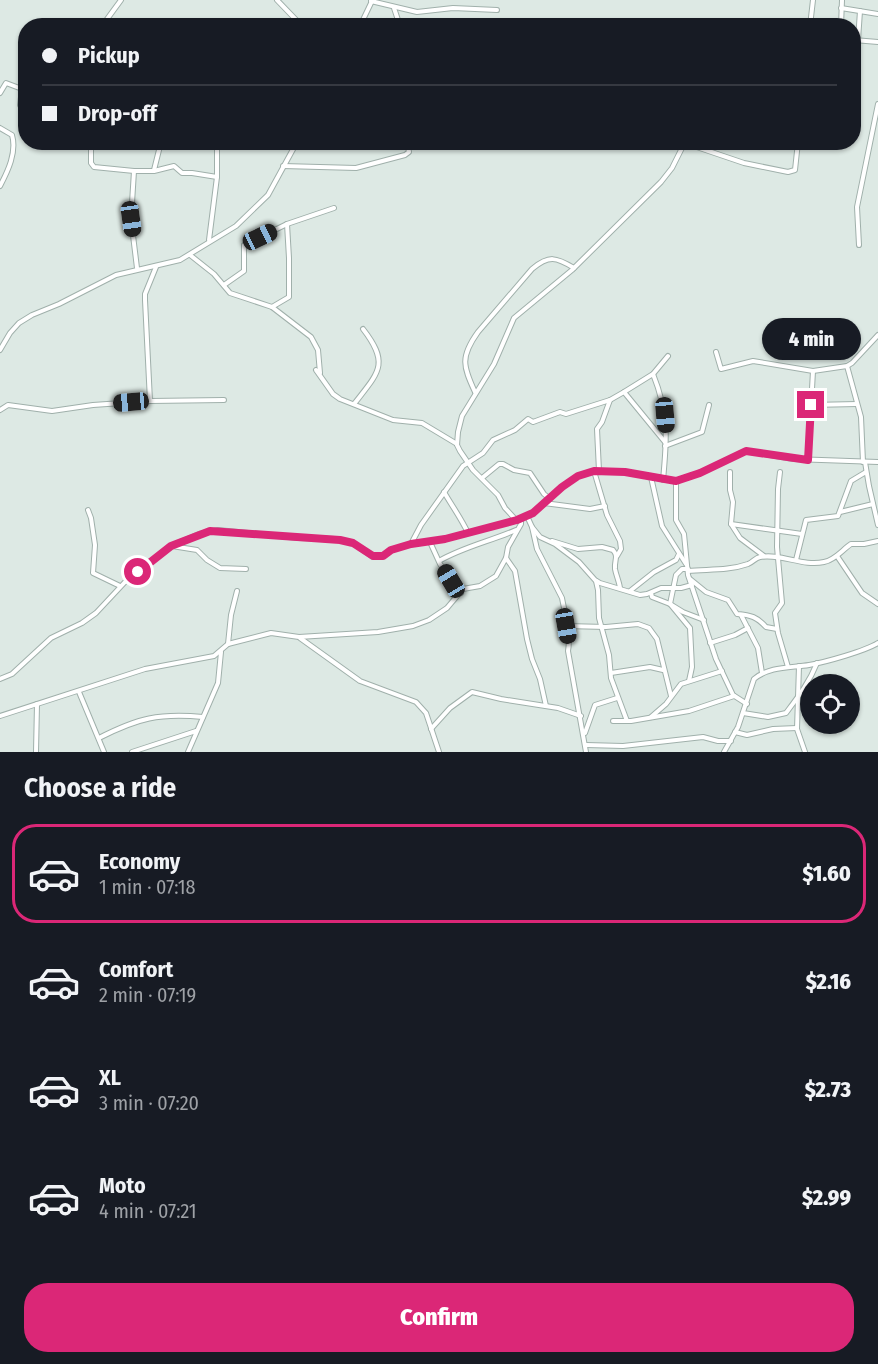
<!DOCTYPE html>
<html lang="en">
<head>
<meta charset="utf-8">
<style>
  body { margin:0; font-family:"Fira Sans Condensed",sans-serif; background:#242831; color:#f1f3f6; height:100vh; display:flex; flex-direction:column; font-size:22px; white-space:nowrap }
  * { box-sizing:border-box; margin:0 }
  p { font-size:20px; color:#9ea1a6 }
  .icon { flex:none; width:33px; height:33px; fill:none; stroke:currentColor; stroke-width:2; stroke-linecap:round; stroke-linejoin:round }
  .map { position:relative; height:752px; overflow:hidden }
  .drawer { display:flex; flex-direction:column; background:#171b24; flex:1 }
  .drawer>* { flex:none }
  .hud { position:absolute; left:18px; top:18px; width:843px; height:132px; border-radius:24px; box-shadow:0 2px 4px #0004; display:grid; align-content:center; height:132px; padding:0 24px; background:#171b24 }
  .buttons { position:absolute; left:800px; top:674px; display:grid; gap:12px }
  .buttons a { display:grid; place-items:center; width:60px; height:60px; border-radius:50%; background:#171b24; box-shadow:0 2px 4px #0004; font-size:30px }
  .end { position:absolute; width:27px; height:27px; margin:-14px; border:8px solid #db2777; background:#fff; box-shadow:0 0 0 3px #fff }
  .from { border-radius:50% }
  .bubble { position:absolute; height:42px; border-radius:21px; background:#171b24; box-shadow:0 2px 4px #0004; font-size:20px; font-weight:800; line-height:42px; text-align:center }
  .car { position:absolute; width:18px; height:36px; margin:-18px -9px; border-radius:8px; box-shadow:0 0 4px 2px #0007; background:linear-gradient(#222 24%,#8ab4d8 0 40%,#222 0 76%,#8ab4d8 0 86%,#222 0) }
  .hud b { display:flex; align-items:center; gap:21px; height:57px; font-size:22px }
  .hud b+b { border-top:2px solid #363941 }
  .hud i { width:15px; height:15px; background:#f1f3f6 }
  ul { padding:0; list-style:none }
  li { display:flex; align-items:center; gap:18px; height:99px; margin:0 12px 9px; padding:0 12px; border:3px solid transparent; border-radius:24px }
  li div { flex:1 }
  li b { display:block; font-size:22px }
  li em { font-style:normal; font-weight:800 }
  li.selected { border-color:#db2777 }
  li>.icon { width:54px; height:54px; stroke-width:1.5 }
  h2 { padding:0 24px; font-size:27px; line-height:72px }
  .primary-button { display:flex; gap:12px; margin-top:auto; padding:12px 24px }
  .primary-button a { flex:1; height:69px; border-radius:24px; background:#db2777; color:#fff; font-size:24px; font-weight:800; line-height:69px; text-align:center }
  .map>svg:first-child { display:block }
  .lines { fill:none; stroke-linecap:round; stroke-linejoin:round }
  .minor-casing { stroke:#a0b0ab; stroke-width:6 }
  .minor { stroke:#fff; stroke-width:4 }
  .route { stroke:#db2777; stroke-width:8 }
</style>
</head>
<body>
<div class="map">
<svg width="878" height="752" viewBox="0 0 878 752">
  <rect width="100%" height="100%" fill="#dde9e4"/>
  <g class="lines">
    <defs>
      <g id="minor">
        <polyline points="277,0 302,26"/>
        <polyline points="371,1 417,12 453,8 497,10"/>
        <polyline points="394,8 400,26"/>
        <polyline points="841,8 878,14"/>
        <polyline points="102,26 121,0"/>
        <polyline points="360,26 372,1"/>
        <polyline points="810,26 813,0"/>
        <polyline points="841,26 842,0"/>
        <polyline points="854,40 878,42"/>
        <polyline points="858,40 860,11"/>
        <polyline points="0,93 6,83 22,89 20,105"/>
        <path d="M0,128L12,135C17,152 8,171 0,186"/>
        <polyline points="91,142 91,163 94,167 134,171 154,171 174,166 182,173 192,173 217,177"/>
        <polyline points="685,143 744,163 788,172 795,170 798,142"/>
        <polyline points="283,166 356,168 405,155 409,152 407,142"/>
        <polyline points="154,170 161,142"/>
        <polyline points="134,171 131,219 137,268"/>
        <polyline points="209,240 217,177 217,142"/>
        <polyline points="859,245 857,207 878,104"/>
        <polyline points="190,255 214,274 230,293 272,307 311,337 318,350 320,373"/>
        <polyline points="224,285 244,271 244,245 287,224 334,208"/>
        <polyline points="272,307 289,297 289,258 287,224"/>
        <polyline points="0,350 10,333 19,323 32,315 59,304 116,275 180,260 236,226 268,195 297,142"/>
        <polyline points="716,352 721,369 753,361 813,371 847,366 852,363 878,335"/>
        <polyline points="847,366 861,417 863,462"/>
        <polyline points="316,370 333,394 340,399 393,420 422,423 457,444"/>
        <path d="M653,374C669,414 667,439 663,480"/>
        <path d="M475,392C463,366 460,357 478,332L532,269C549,255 556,257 574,268"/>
        <polyline points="624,392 665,442"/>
        <polyline points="150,401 145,300 145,294 156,267"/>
        <path d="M354,404C379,372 390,364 363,329"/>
        <polyline points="811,405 857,404"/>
        <polyline points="0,410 8,405 52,411 93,405 150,401 224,400"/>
        <polyline points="665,446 702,432 709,405"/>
        <polyline points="808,460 813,371"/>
        <polyline points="865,462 869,486 878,525"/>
        <polyline points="594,471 607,515 620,541 621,549 617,556"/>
        <polyline points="599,471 597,429 602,422 610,400"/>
        <polyline points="730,472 730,490 733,502 731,524 740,538 764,556"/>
        <polyline points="780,472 778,489 777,547 782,603 775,613 778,633 788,667"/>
        <polyline points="651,477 662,526 686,564"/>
        <polyline points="482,478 499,464 503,464 514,470 530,473 544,494 549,498"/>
        <polyline points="676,481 676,520 684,534 688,575 716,659 733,695 747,704"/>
        <path d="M444,492C452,506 461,518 468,533"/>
        <polyline points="544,503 590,509 605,506"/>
        <polyline points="88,510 91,518 95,545 93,573 120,586"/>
        <polyline points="840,512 873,504"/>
        <polyline points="527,516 532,527 540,537 555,544 579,562 595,580 600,583 640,595 647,594 661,588 681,588 692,585"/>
        <polyline points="517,521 505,508 498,495 473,470 460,451 457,445 458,432 462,416 494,364 514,318 572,270 661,182 672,168 685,142"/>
        <polyline points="731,524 802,534"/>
        <path d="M532,527L537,549L562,598C565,614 571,635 568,651L586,752"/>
        <path d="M552,541L578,549L602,547L613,550C619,557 614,560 615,569C616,575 619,581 620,588"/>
        <polyline points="430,542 440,564 461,593"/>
        <polyline points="411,544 421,525 463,466 483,453 493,440 515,430 528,419 533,422 560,412 566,414 610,400 624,392 653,374 668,356"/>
        <polyline points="172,546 197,550 207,560 220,568 246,569"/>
        <polyline points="837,556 862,593 878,604"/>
        <polyline points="506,558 515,571 527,639 532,659 540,679 546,706"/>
        <polyline points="796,560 806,520 838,516 851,481 866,472"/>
        <path d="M439,561C463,547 491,541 516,530"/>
        <path d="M688,571C708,569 728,571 748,564C753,562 755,558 760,557C781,553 803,567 824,562C835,560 842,550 851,544H864L878,541"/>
        <path d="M690,579L706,592L728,600L737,614C751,615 757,617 766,627L777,629"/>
        <polyline points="596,581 598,590 599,618 609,655 611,678 627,721"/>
        <polyline points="630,591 654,572 676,560 679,554"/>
        <polyline points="651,593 652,597 670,604 683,612 704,620"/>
        <polyline points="670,604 676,575 682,569 688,569"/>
        <polyline points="671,605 690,628 692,667 689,681"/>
        <polyline points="741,615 758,648 762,673"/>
        <polyline points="566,626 606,627 638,624 649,628 657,639 671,696"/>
        <polyline points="300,638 360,681 416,702 426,713 439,752"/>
        <polyline points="710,643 735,635 748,628"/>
        <polyline points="228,644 231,615 237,591"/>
        <polyline points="799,666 797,729 805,752"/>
        <polyline points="611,673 650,667 663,670"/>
        <polyline points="0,679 12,674 51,638 82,623 96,613 125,582 162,553 171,546 199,534 218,530 298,538 335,539 353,543 373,557 383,556 391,550 411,544 445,539 521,519 533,513 562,487 578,476 594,471 625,472 676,481 700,473 746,451 793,459 878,462"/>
        <polyline points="79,692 104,752"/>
        <path d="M743,713L768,717L786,713C798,697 809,683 817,663"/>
        <polyline points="0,716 145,669 214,656 228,644 271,633 299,637 378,632 413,626 429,620 447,608 463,589 480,586 496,576 506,558 508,547 521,524 521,519"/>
        <polyline points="651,717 666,704 681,684 722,671"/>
        <polyline points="613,721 631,721 689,711 734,696"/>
        <polyline points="431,729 450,708 472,692 501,699 558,708 581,716"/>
        <polyline points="735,732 747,735 773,729 797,728"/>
        <polyline points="585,733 595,705 617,698"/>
        <path d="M99,738C138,718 159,713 203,717"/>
        <polyline points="586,745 623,746 703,737 718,741 731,741"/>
        <polyline points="36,752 37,704"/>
        <polyline points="132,752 196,731"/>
        <polyline points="188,752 218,683 221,652"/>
        <path d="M724,752L738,727L754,679C770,666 790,668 809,665C826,662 865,651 878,643"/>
      </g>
    </defs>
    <use href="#minor" class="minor-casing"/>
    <use href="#minor" class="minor"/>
  </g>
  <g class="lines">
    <polyline class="route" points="138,572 171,546 210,531 340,540 353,543 373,556 383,556 391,550 411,544 445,539 517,520 533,513 562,487 578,476 594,471 625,472 676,481 700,473 746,451 808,460 811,405"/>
  </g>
</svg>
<div class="buttons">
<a><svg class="icon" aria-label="locate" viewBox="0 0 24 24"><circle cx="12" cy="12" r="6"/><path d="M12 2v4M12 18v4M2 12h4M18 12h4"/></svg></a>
</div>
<i class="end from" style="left:138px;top:572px"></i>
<i class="end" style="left:811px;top:405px"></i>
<div class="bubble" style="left:762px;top:318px;width:99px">4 min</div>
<i class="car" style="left:131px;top:219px;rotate:172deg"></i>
<i class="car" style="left:260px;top:237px;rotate:65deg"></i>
<i class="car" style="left:131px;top:402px;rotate:265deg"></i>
<i class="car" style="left:665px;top:415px;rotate:175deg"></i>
<i class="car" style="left:451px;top:581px;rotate:329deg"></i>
<i class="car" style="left:566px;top:626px;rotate:170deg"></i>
<div class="hud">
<b><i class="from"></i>Pickup</b>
<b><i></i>Drop-off</b>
</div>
</div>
<section class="drawer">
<h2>Choose a ride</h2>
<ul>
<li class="selected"><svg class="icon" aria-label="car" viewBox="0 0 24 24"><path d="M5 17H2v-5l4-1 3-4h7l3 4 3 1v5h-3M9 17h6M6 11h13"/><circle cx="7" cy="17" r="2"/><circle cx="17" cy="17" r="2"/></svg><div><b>Economy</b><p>1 min · 07:18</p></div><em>$1.60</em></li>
<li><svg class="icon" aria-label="car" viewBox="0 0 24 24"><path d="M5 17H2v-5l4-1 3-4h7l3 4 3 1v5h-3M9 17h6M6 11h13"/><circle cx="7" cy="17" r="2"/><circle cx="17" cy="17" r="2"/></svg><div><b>Comfort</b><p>2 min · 07:19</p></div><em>$2.16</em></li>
<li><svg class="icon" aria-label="car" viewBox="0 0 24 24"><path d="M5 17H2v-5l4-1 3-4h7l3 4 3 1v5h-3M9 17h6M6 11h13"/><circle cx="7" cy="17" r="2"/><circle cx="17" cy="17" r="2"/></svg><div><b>XL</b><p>3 min · 07:20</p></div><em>$2.73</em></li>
<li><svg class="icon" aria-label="car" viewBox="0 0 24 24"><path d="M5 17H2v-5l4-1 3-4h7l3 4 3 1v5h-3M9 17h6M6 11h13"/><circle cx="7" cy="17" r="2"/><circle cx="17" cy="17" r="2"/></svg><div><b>Moto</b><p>4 min · 07:21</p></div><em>$2.99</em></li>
</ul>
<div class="primary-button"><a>Confirm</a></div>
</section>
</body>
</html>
